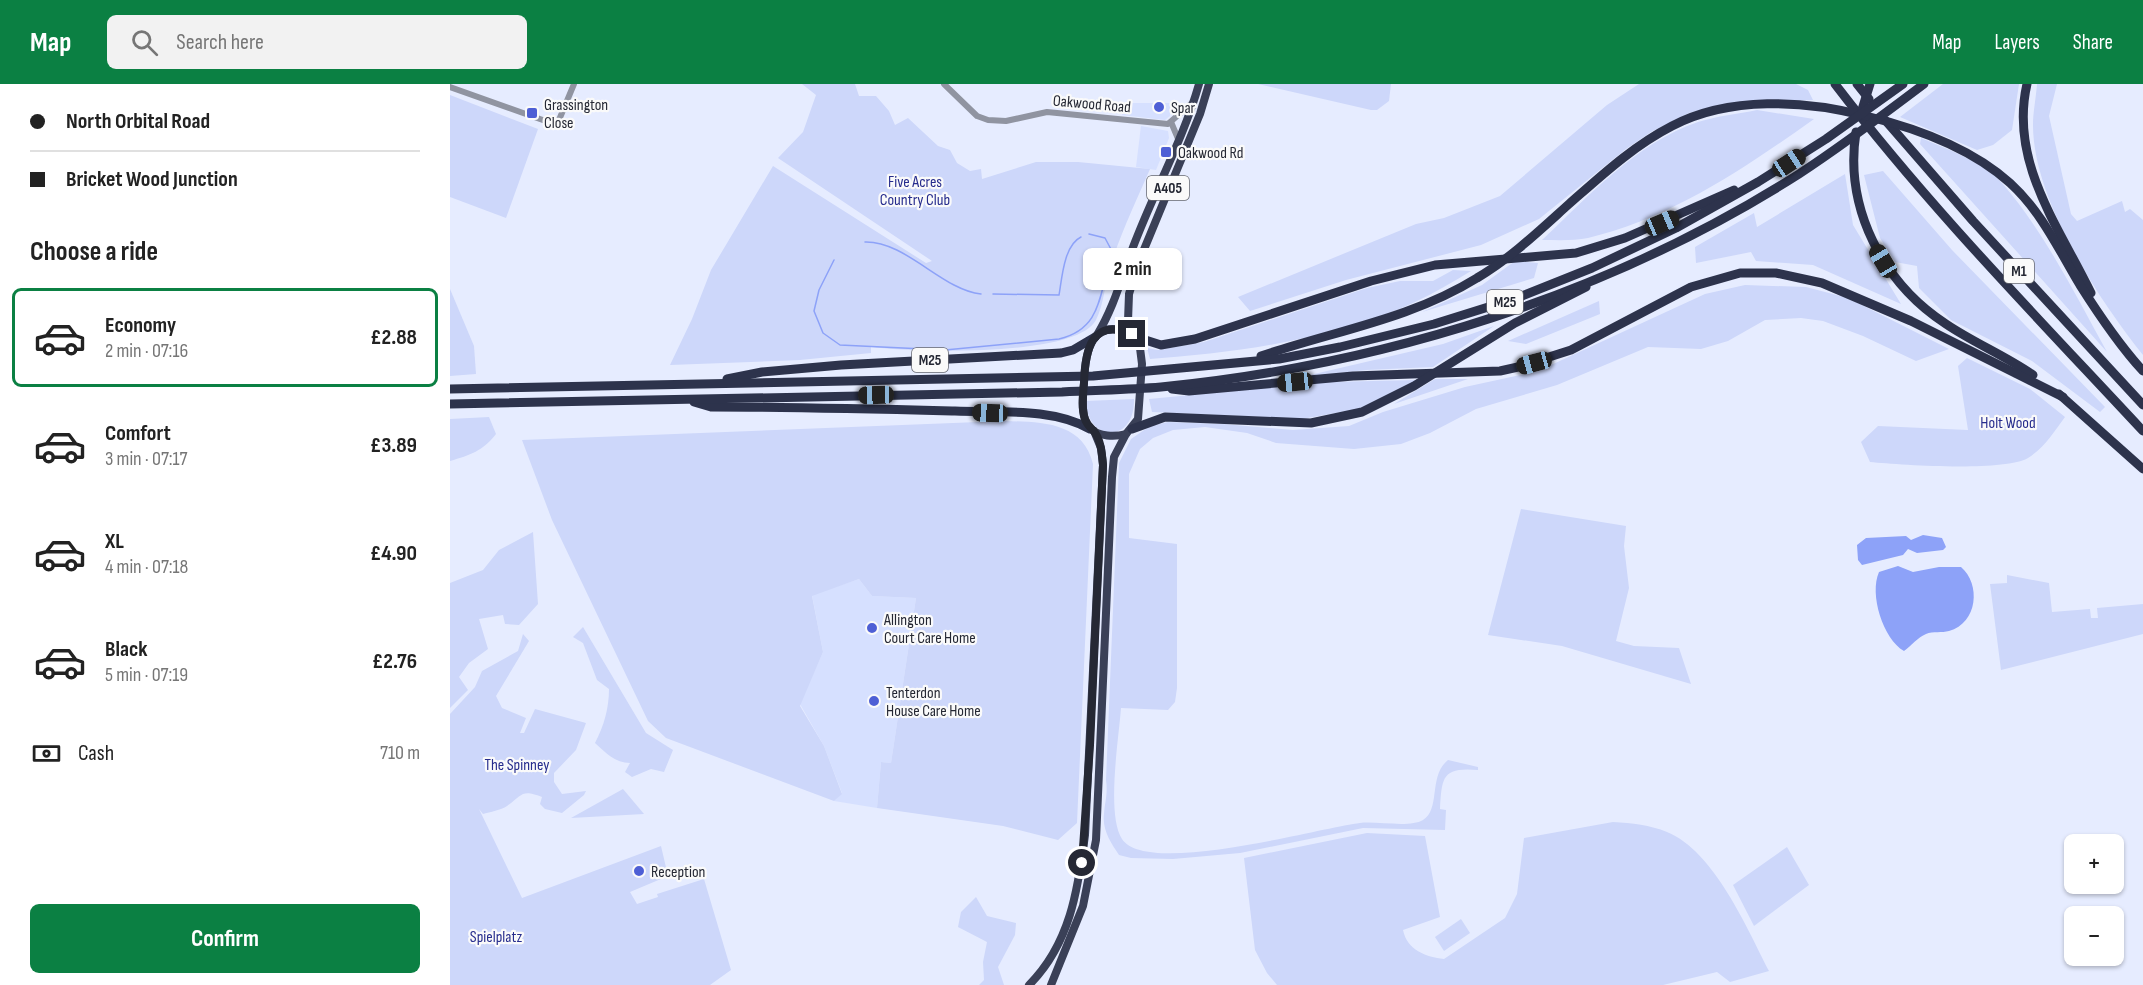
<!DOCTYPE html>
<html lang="en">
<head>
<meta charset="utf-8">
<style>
  body { margin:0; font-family:"Sofia Sans Condensed",sans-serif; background:#f2f2f2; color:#222; height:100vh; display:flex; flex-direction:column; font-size:22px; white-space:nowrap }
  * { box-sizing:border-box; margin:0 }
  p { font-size:20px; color:#767676 }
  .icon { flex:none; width:33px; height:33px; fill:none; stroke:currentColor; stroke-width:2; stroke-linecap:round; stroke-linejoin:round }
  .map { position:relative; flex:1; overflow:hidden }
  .details { display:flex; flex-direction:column; background:#fff; width:450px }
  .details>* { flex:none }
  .banner { display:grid; align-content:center; height:132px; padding:0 30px; background:#fff }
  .fabs { position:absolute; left:1614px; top:750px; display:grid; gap:12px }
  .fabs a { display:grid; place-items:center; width:60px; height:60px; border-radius:9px; background:#fff; box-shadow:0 2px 4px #0004; font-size:30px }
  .end { position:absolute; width:27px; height:27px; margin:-14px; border:8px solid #252834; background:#fff; box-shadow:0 0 0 3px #fff }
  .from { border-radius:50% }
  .bubble { position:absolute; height:42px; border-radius:9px; background:#fff; box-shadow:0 2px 4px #0004; font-size:20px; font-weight:700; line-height:42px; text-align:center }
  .car { position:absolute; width:18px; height:36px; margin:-18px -9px; border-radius:8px; box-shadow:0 0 4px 2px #0007; background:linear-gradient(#222 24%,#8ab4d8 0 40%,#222 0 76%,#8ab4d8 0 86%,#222 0) }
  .banner b { display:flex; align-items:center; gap:21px; height:57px; font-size:22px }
  .banner b+b { border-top:2px solid #e0e0e0 }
  .banner i { width:15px; height:15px; background:#222 }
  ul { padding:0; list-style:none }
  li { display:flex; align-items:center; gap:18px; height:99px; margin:0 12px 9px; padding:0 18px; border:3px solid transparent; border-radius:9px }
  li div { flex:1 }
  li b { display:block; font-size:22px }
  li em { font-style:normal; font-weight:700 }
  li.active { border-color:#0b8043 }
  li>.icon { width:54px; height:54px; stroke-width:1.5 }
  h2 { padding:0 30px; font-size:27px; line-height:72px }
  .pay { display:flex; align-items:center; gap:15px; height:66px; padding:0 30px; font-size:22px }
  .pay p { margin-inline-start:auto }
  .button { display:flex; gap:12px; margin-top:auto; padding:12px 30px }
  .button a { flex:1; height:69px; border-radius:9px; background:#0b8043; color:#fff; font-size:24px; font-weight:700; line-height:69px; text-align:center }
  header { display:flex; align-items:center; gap:36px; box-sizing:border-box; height:84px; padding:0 30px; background:#0b8043; color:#fff }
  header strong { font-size:28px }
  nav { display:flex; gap:33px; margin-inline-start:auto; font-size:21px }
  .search { width:420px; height:54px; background:#f2f2f2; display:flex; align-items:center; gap:15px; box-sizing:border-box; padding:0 21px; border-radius:9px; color:#767676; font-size:22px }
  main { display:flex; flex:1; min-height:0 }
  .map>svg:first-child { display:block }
  .built { fill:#d6e0ff }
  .green { fill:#cdd7fa }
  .water { fill:#8da2f8 }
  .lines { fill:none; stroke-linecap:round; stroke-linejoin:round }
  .stream { stroke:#8da2f8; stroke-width:1.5 }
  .tertiary { stroke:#9094a1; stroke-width:6 }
  .trunk { stroke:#3a4057; stroke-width:8 }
  .motorway { stroke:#2d334c; stroke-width:9 }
  .route { stroke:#252834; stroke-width:8 }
  .poi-dot { fill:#4e5fd5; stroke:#fafafa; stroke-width:2 }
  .labels { text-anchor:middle; stroke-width:4.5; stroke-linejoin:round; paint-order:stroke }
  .shield { fill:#fafafa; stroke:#65676f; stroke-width:1.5 }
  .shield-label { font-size:15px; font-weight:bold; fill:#252834 }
  .street-label { font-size:16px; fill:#252834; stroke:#fafafa }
  .poi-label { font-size:16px; fill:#252834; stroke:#fafafa; text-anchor:start }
  .park-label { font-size:16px; fill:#262c8d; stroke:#fafafa }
</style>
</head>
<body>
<header>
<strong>Map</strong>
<div class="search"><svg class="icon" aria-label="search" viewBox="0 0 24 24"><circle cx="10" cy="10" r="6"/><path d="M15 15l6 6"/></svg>Search here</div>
<nav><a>Map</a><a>Layers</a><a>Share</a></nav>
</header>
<main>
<section class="details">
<div class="banner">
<b><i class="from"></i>North Orbital Road</b>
<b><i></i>Bricket Wood Junction</b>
</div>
<h2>Choose a ride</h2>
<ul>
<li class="active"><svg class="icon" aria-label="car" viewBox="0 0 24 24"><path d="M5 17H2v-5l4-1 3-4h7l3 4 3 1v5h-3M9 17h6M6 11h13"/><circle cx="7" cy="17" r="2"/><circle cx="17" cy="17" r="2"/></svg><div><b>Economy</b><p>2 min · 07:16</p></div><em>£2.88</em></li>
<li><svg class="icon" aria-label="car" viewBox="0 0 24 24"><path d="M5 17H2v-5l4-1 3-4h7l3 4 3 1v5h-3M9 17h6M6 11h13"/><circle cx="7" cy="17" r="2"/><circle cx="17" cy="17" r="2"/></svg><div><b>Comfort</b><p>3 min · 07:17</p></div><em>£3.89</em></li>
<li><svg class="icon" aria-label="car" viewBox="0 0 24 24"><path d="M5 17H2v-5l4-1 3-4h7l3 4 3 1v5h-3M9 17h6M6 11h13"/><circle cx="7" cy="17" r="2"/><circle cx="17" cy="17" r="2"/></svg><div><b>XL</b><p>4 min · 07:18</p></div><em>£4.90</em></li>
<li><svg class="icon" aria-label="car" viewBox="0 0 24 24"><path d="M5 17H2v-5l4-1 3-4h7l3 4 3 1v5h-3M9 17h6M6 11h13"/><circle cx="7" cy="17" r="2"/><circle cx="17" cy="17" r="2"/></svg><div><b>Black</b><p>5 min · 07:19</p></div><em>£2.76</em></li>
</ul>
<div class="pay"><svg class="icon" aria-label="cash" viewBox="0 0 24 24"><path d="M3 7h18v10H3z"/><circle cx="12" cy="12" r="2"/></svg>Cash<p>710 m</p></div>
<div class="button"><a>Confirm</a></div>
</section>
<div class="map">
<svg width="1693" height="901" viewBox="0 0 1693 901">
  <rect width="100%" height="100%" fill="#e6ecff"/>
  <g class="built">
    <polygon points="673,19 720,19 720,32 715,36 672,31"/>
    <polygon points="691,42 718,47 719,54 706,86 686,83"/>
    <polygon points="409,495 422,512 466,514 441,679 431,678 427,724 384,717 392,709 374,662 350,620 373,568 362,511"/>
  </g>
  <g class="green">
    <path d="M352,0H405L409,12H426L439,27L445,41L458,34L488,62L500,66L507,79L520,87L531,85L532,95L586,78H628L700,85C686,117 671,149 660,183C655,199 654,220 646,236C626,274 461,268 421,263V269L350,276L220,281L242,235L261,186L323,82L476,179L482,177L328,74L353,48L366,11Z"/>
    <polygon points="808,0 941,0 939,17 927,26 921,26"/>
    <polygon points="1189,0 1346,0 1358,6 1363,16 1279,19 1239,29 1201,48 1176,65 1089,135 1031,161 896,196 800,227 788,213 966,140 994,134 1050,112 1157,21"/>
    <polygon points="1493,0 1569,0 1562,46 1543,61 1527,66 1450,33"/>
    <path d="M1587,0H1607L1599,32L1621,130L1627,137L1672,117L1675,128L1680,125L1693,136V271C1648,215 1583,115 1583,41C1583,28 1586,14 1587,0Z"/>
    <polygon points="0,11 88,45 56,134 0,113"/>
    <path d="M1307,26L1364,35C1295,84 1222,134 1138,154C1124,157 1107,156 1092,156C1139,112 1186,59 1248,38C1267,32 1288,30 1307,26Z"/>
    <path d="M1471,54C1495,64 1535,79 1552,99C1595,149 1625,210 1657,268L1470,60Z"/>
    <polygon points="1433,87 1502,166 1655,323 1650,328 1582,277 1501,236 1469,204 1467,182 1445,178 1430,154 1414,91"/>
    <polygon points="1395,90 1403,141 1451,220 1363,181 1306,177 1301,168 1246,179 1245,163 1304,129 1307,143"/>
    <polygon points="1065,177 1088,179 1084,194 972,228 1032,201"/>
    <path d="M1003,186L1021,187C1003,198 984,209 965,218C886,255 786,269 700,275L697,264L708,266L754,258L917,204L950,197H983Z"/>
    <path d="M1295,201L1356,203L1398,214L1499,265L1466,277L1413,252L1373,237L1351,234L1315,236L1278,257L1251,265L1198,263L1107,301L1026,325L980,349L951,360L904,365L826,359L797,349L755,343L723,346L703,354L690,365L679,390V454L727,460V604L725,618L718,626L671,624C669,653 656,731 672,755C697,793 868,744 910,739C927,737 960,744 973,736C991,725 978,692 998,676L1028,683V686C992,683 992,693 990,725L996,726L995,746L913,744L790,769L723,775L681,774L669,771C661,759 652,746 654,730C655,717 658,710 656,696L669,379L681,355L700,342L718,338L773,340L843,346L899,342L933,328L1015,303L1088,287L1255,210Z"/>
    <polygon points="0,205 24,262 26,290 0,292"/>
    <polygon points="1149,217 1150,230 1076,260 1058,257"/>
    <polygon points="1044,242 983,283 916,286 847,294 993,260"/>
    <path d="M1517,274L1580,305L1615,333C1603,349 1595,363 1578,374C1554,388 1451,381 1420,378L1411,358L1428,342L1518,346L1508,282Z"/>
    <polygon points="985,295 1018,295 944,320"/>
    <polygon points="968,296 914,324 852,335 702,328 699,315 878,298"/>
    <path d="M684,315C685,360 637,359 636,317Z"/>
    <path d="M39,333L46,350C33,367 20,371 0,377V335Z"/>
    <path d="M554,337C589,338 633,337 643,380L627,739L608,756L553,742L427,724L431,678L441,679L466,514L422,512L409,495L362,512L373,568L350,622L374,662L392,710L384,717L216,654L198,637L102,436L72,356Z"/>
    <polygon points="1071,425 1176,442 1174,462 1179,504 1166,557 1184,562 1229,564 1241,600 1112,562 1038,551"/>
    <polygon points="83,448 88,520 69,541 55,540 53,531 29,535 38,565 19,579 9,593 18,606 0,624 0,499 33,486 49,466"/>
    <polygon points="1557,491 1599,499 1602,528 1640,525 1641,534 1648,534 1647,524 1693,520 1693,550 1551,586 1540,500 1557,499"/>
    <path d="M133,543L196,649L223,666L214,688L201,685L182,693L175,688L180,679C165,679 156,669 145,659C154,642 159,624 159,605L147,596L133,559L123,553Z"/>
    <path d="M73,550L79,557L46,612L52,624L76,634L70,649H74L85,625L136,639L126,666L104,689V698L112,710L136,707L134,711L112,729L95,725L90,720L92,713C71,705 73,711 57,722C51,726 40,728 33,730L29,725L72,814L211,762L218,792L180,808L187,820L208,813L207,810L254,795L281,886L260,901H0V630L25,603L32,587L68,567Z"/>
    <polygon points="173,705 194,730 121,734"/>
    <path d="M1163,738C1182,739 1200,741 1217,748C1264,767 1297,844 1319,887L1280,898L1267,888L1213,901H827L817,889L805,866L794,774L917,749L975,752L990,833L953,846C957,866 976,873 994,875L1055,834L1067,810L1074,754Z"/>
    <polygon points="1337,763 1359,801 1304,842 1283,801"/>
    <polygon points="526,813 537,832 566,839 565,851 548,883 554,901 529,901 534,896 533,878 537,858 508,843 511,828"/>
    <polygon points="1011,835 1020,849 994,867 985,853"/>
  </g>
  <g class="water">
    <polygon points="1473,451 1492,454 1496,463 1493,466 1467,469 1458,465 1453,471 1412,481 1408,476 1407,461 1416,454 1456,452 1461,456"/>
    <path d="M1448,482L1463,488L1489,483H1511C1531,500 1528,539 1499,547C1492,549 1483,547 1476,550C1468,553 1461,562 1454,567C1433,555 1419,510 1429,488Z"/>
  </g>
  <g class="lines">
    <g class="stream">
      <path d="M415,158C456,157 492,206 531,210"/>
      <path d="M384,176L369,206L364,227L373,249L390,261L495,266L609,255C655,244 648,206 663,169L655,154L639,150"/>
      <path d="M543,210L609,211C612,194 614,161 631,153"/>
    </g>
    <g class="tertiary">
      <polyline points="494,0 527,32 538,36 556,37 597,28 718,40 743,18"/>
      <polyline points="0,3 104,40 109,36 124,0"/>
      <polyline points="721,38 729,57"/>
    </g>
    <g class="trunk">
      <path d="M682,250C641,232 635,268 634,299C633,312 630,334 640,344C649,353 665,353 676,350L688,335L692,280L690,264L678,237L679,210L688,180L750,30L759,0"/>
      <path d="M647,251C666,220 673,187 687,153C707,102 734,53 749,0"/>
      <path d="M579,901C620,860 628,806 635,751L653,381L651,364L644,347"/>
      <polyline points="601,901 633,822 646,756 662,393 664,373 676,350"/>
    </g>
    <g class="motorway">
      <path d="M1385,0C1479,123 1588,234 1693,347"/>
      <polyline points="1407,0 1419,15"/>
      <path d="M1577,0C1559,78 1609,143 1641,209"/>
      <polyline points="1410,32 1420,0"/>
      <polyline points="1436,37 1523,137 1693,321"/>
      <path d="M1406,48C1394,124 1433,199 1496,240C1524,259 1556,272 1583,291"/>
      <polyline points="686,253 711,261 745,255 921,197 985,181 1126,169 1175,154 1284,106"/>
      <path d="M811,272C884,247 961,235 1027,194C1061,174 1090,146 1119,120C1151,92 1183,62 1222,42C1279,12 1354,16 1416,32C1466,44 1521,64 1560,99C1591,127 1609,166 1630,201C1649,231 1669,261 1693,287"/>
      <polyline points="277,295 312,288 391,281 611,269 623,266 645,253"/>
      <polyline points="0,305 643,292 829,275 890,263 984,240 1067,214 1142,184 1226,144 1308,98 1376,55 1453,0"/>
      <polyline points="722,305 739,307 903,292 1050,287 1068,283 1121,266 1241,203 1290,189 1326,189 1372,199 1461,237 1613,313"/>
      <polyline points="1609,310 1693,385"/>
      <path d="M244,318L261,323C342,323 423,325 505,327C548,329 602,323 640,345"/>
      <path d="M0,320L612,308C645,306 678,306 711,303C934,281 1159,211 1349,90C1392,62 1433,31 1474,0"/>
      <polyline points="682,345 715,333 861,339 912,328 964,302 1065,239 1136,203"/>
    </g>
  </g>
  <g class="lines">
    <path class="route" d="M632,779L640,661L653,381C652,370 651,355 643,346C640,343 637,341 635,335C631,324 633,310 634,299C635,267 641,233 682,250"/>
  </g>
  <g class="poi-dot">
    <circle cx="709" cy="23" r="6"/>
    <rect x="76" y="23" width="12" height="12" rx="3"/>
    <rect x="710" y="62" width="12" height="12" rx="3"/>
    <circle cx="422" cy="544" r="6"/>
    <circle cx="424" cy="617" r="6"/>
    <circle cx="189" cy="787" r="6"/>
  </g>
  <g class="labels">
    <g class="shield">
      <rect x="697" y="92" width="42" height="24" rx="4.5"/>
      <rect x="1554" y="175" width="30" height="24" rx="4.5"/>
      <rect x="1037" y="206" width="36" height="24" rx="4.5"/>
      <rect x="462" y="264" width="36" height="24" rx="4.5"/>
    </g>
    <g class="shield-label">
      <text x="718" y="109">A405</text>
      <text x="1569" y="192">M1</text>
      <text x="1055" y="223">M25</text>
      <text x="480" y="281">M25</text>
    </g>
    <g class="street-label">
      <text transform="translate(642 19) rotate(5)" y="6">Oakwood Road</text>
    </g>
    <g class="poi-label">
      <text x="94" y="26">Grassington<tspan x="94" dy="18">Close</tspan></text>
      <text x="721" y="29">Spar</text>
      <text x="728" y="74">Oakwood Rd</text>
      <text x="434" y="541">Allington<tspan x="434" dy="18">Court Care Home</tspan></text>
      <text x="436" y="614">Tenterdon<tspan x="436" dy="18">House Care Home</tspan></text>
      <text x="201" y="793">Reception</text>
    </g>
    <g class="park-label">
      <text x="465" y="103">Five Acres<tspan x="465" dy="18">Country Club</tspan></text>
      <text x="1558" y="344">Holt Wood</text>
      <text x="67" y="686">The Spinney</text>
      <text x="46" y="858">Spielplatz</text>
    </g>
  </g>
</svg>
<div class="fabs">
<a>+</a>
<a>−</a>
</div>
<i class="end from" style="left:632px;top:779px"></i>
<i class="end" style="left:682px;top:250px"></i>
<div class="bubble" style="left:633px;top:164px;width:99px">2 min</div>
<i class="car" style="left:1339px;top:79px;rotate:57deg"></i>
<i class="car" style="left:1212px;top:139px;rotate:67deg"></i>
<i class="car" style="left:1433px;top:177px;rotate:329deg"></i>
<i class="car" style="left:1084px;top:279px;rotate:255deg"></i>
<i class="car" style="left:845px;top:298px;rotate:264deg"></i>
<i class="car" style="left:426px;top:311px;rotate:269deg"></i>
<i class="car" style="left:540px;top:329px;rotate:272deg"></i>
</div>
</main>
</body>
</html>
